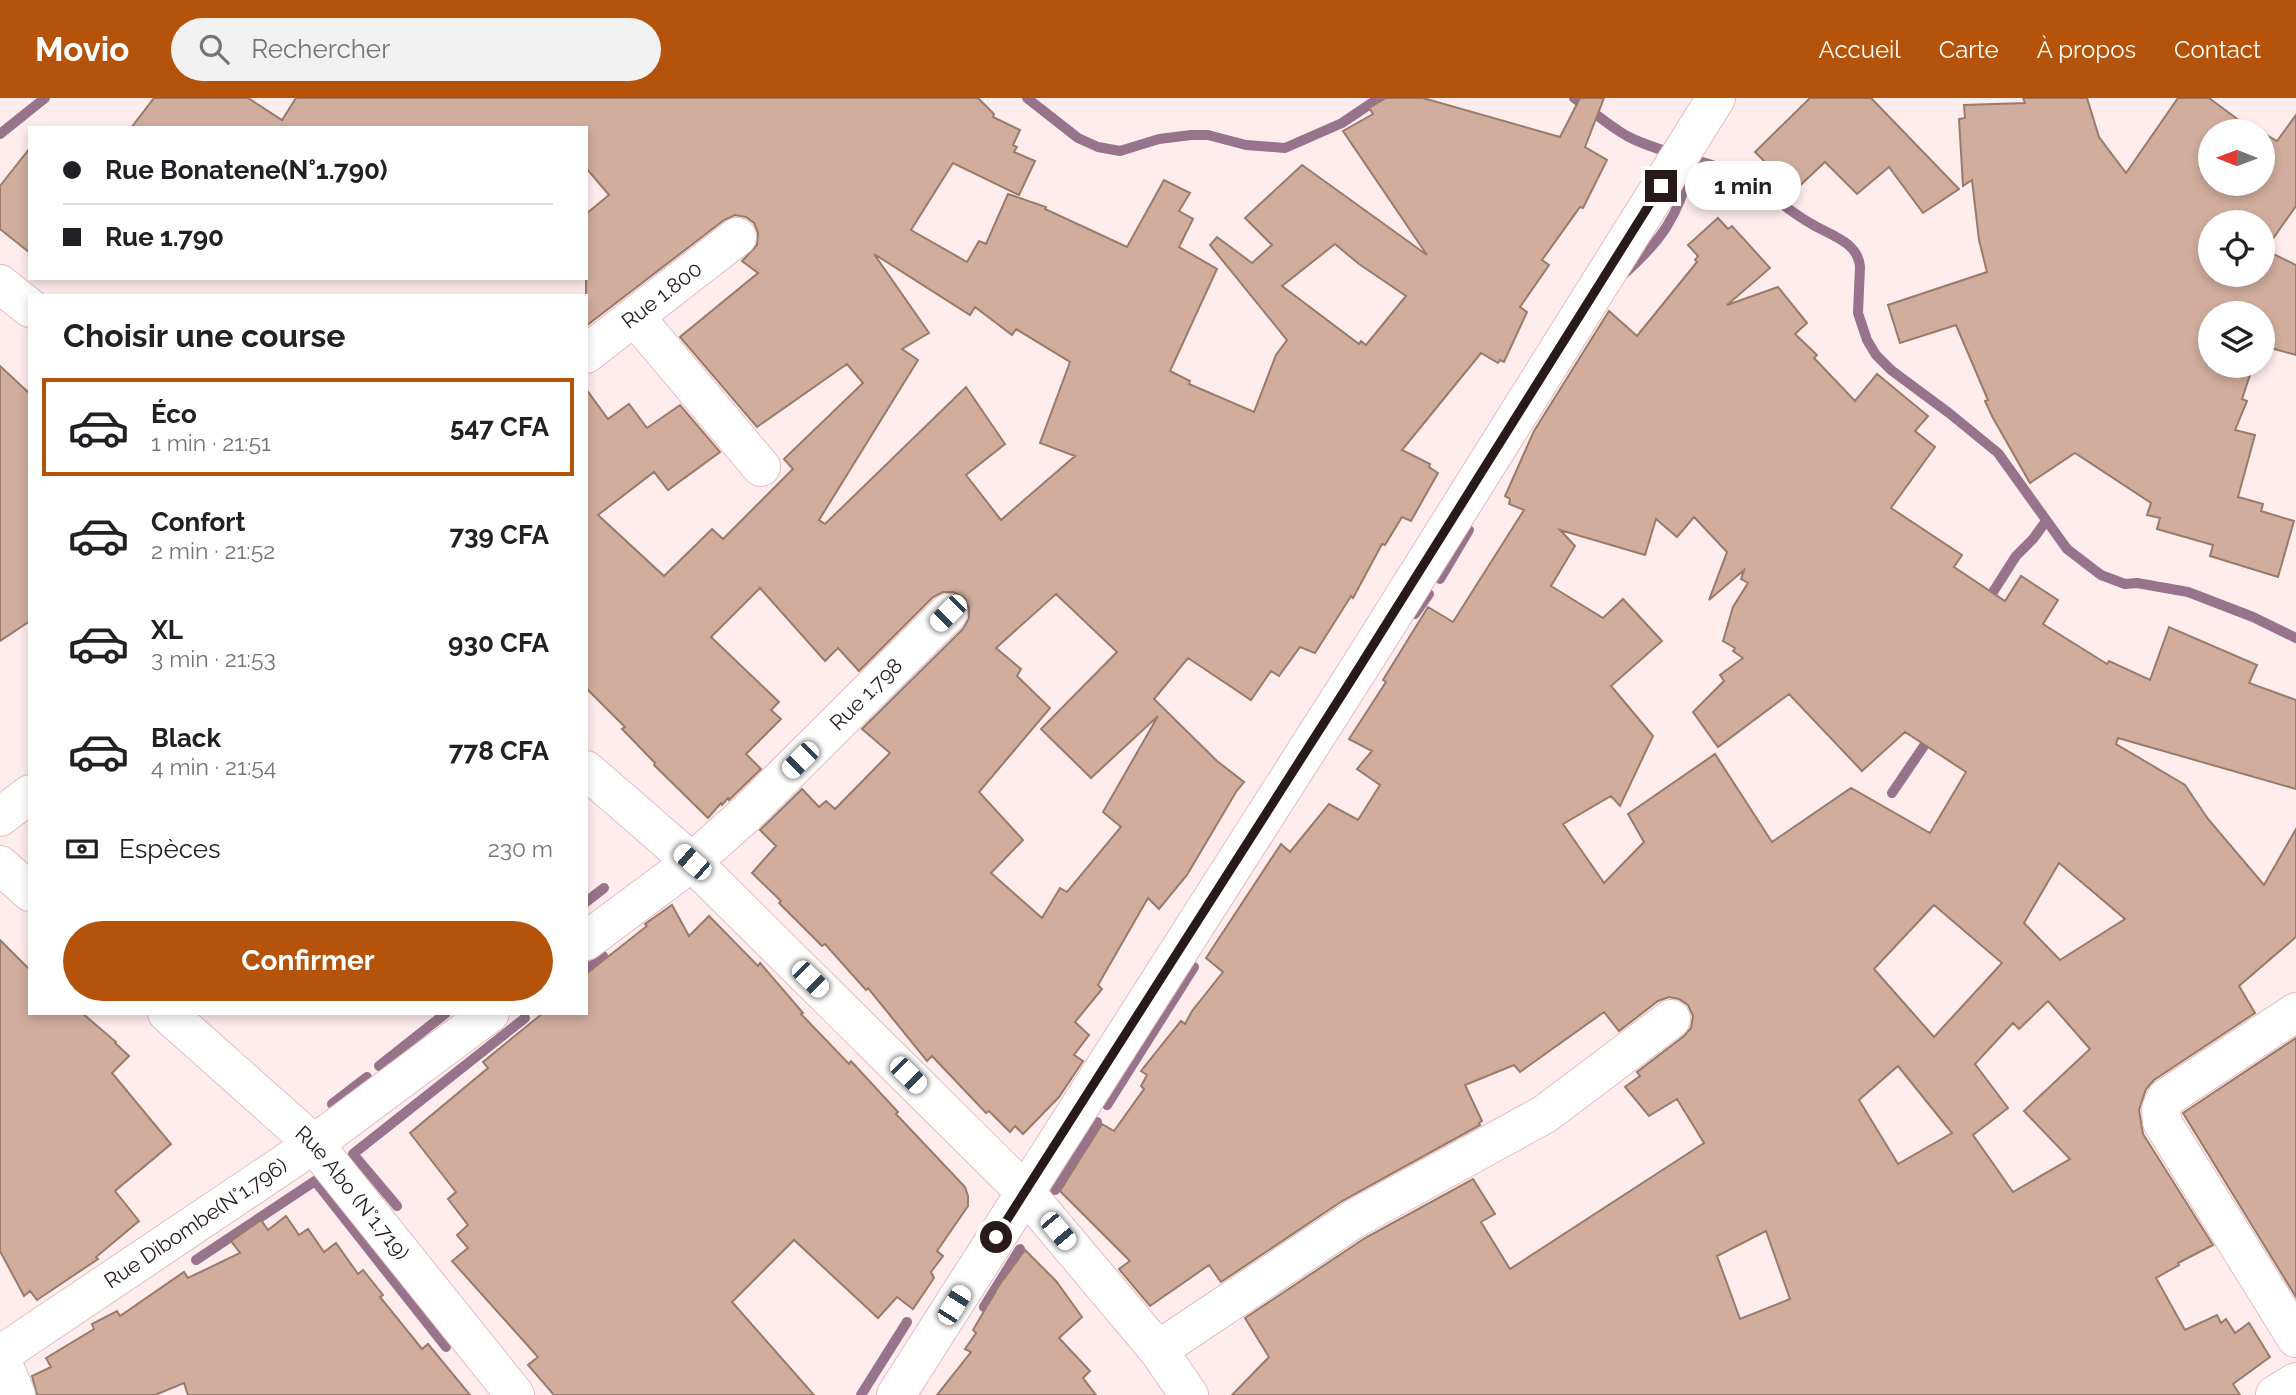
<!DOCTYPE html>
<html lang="fr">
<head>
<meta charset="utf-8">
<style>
  body { margin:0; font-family:Raleway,sans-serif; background:#f2f2f2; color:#202124; height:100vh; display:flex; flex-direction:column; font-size:26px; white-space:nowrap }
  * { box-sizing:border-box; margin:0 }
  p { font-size:23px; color:#757577 }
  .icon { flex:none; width:38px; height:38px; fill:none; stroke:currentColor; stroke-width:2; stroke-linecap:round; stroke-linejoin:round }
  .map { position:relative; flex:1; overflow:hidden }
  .sheet { position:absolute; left:28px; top:196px; width:560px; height:721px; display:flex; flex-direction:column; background:#fff; border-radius:0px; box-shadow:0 4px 10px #0003 }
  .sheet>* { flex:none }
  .banner { position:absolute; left:28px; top:28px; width:560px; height:154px; border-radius:0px; box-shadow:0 4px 10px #0003; display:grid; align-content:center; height:154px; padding:0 35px; background:#fff }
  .needle { width:46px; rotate:271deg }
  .buttons { position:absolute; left:2198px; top:21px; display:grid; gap:14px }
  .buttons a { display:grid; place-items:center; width:77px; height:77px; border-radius:50%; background:#fff; box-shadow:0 4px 10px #0003; font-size:35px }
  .end { position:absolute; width:32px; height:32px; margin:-16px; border:9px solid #291a1a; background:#fff; box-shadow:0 0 0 4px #fff }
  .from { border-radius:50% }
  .bubble { position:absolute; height:49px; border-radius:24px; background:#fff; box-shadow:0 4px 10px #0003; font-size:23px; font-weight:700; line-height:49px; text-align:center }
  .car { position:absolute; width:21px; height:42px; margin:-21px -10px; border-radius:9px; box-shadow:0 0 5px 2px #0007; background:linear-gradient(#fff 24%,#345 0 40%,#fff 0 76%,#345 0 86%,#fff 0) }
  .banner b { display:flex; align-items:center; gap:24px; height:66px; font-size:26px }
  .banner b+b { border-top:2px solid #e0e0e0 }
  .banner i { width:18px; height:18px; background:#202124 }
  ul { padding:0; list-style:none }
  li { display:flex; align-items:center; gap:21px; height:98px; margin:0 14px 10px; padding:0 21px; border:4px solid transparent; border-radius:0px }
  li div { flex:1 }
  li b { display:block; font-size:26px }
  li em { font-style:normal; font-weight:700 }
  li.on { border-color:#b45309 }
  li>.icon { width:63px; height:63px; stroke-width:1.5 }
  h2 { padding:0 35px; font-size:32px; line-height:84px }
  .pay { display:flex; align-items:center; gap:18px; height:77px; padding:0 35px; font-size:26px }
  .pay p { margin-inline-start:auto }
  .button { display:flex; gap:14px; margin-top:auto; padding:14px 35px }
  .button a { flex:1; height:80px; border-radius:42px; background:#b45309; color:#fff; font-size:28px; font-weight:700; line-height:80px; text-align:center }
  header { display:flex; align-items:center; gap:42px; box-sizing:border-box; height:98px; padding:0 35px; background:#b45309; color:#fff }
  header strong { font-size:33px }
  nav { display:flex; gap:38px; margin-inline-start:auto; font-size:24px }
  .search { width:490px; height:63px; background:#f2f2f2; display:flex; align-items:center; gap:18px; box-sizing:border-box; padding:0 24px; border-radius:38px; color:#757577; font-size:26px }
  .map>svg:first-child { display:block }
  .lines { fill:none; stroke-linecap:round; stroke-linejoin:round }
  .stream { stroke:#97748c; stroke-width:10 }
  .building { fill:#d0ad9d; stroke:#9a7a6b; stroke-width:2; fill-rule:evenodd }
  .minor-casing { stroke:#e4bcba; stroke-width:40 }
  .minor { stroke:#fff; stroke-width:38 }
  .route { stroke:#291a1a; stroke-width:9 }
  .labels { text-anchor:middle; stroke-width:6; stroke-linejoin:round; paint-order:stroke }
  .street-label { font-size:21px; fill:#291a1a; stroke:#fff }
</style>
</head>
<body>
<header>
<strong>Movio</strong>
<div class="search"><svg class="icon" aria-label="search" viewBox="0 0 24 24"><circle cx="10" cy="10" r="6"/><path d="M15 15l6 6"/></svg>Rechercher</div>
<nav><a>Accueil</a><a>Carte</a><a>À propos</a><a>Contact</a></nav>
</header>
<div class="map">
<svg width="2296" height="1297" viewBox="0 0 2296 1297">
  <rect width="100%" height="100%" fill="#feedec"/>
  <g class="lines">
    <g class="stream">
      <polyline points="1027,0 1078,40 1098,49 1120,53 1159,41 1191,37 1208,37 1246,47 1285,50 1342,25 1379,0"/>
      <path d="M1574,0C1591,12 1608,27 1627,38C1657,54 1701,61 1734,75C1765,89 1782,109 1810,125C1829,137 1858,143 1860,169L1858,215L1867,242L1876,257L1891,272L1949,315L1998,355L2067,451L2101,477L2125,486L2137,485L2188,494L2253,519L2296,540"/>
      <polyline points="0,36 45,0"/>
      <path d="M1624,176C1660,144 1679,118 1690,70"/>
      <polyline points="1440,481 1469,432"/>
      <polyline points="1986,505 2016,458 2033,441 2046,423"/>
      <polyline points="1415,516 1429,496"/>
      <polyline points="1892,695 1932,636"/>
      <polyline points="586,804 604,790"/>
      <polyline points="586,872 603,858"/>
      <polyline points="379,968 446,915"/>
      <polyline points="332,1006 367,979"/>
      <polyline points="1107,1007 1194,869"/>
      <polyline points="1055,1092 1097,1024"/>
      <polyline points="397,1108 353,1056 525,920"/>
      <polyline points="196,1162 315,1083 446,1249"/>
      <polyline points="984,1209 1020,1151"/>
      <polyline points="861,1297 907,1224"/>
    </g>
  </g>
  <g class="building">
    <path d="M154,0H248L282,22L296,0H978L994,16L993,19L1020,32L1013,47L1017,49L1014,54L1035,63L1019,97L953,65L911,132L967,164L979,143L986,146L1008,96L1046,109L1045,111L1127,149L1164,82L1190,95L1179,113L1193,121L1179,149L1217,171L1170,273L1190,283L1189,286L1254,314L1276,257L1287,242L1210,147L1217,139L1252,165L1272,147L1245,120L1302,67L1427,157L1343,33L1373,16L1369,10L1386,0H1423L1560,39L1580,0H1604L1585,49L1607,62L1583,110L1580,109L1542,162L1549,167L1520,209L1527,214L1504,264L1500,262L1498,265L1481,255L1402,352L1430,366L1429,369L1438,375L1411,423L1402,419L1385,447L1382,446L1353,500L1351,498L1315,555L1300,549L1279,578L1271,573L1251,602L1188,560L1154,601L1217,663L1244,684L1236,694L1187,777L1159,811L1148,800L1098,887L1102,891L1075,924L1089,937L1074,957L1083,963L1059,999L1023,1036L1015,1028L1010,1034L989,1013L986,1015L932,958L927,963L868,890L866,892L825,846L822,848L779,805L781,803L752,775L776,748L760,732L802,691L819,709L826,703L835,711L890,655L862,631L963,531L969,520V510L964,500L953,494H943L933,499L859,573L838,550L825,563L760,490L711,539L779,604L771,612L781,621L746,656L761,671L729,702L728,700L722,707L721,705L708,720L654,667L655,665L622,631L625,629L586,590V291L608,321L629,306L647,330L680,307L720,354L668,392L654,374L598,417L664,478L712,431L723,441L793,371L784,361L863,285L847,266L757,329L680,239L758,175L742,163L757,147L758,135L754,125L746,119L735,117L724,122L586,228V116L609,97L586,70V30H131ZM1335,146L1359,166L1406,198L1366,247L1361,243L1359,246L1282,188ZM874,156L970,217L975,209L1012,237L1016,231L1070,264L1040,345L1075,358L1001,422L966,377L1005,346L966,289L825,426L819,422L918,262L902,251L929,235ZM1056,496L1117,554L1041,631L1091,680L1158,618L1103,714L1121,729L1067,794L1060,790L1042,820L991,775L1023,742L979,694L1050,610L1017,578L1021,571L996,550Z"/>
    <polygon points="1810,0 1871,0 1959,91 1923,115 1889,69 1857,96 1825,64 1794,93 1755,54"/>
    <path d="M2023,0H2087L2099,39L2126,75L2178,0H2209L2244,26L2259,33H2210V86H2263V35L2277,43L2296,17V108L2265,152L2296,167V257L2263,248V215H2210V268H2253L2242,301L2247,303L2235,332L2255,337L2238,399L2263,406L2261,413L2294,423L2278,479L2210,458L2213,447L2157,431L2160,420L2147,417L2151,405L2075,355L2030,385L1993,320L1985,303L1988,302L1956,227L1900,245L1888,207L1987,174L1979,142L1972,82L1963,88L1959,21L1965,20L1964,7L2025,5ZM2210,124H2263V177H2210Z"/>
    <polygon points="30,50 30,155 0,131 0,88"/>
    <path d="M1718,120L1728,131L1732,128L1770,170L1727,207L1778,189L1807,225L1795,236L1817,257L1814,260L1855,303L1877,276L1928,318L1915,333L1935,349L1891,410L1962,457L1954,469L2005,503L2021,478L2058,502L2043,526L2107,566L2109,563L2150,582L2169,529L2257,567L2249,585L2296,602V691L2118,640L2116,646L2185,687L2208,721L2264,787L2296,731V839L2239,888L2255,915L2154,982L2146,991L2139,1012L2143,1036L2213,1147L2178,1165L2179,1167L2156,1180L2185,1232L2217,1217L2221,1225L2226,1221L2235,1235L2249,1225L2270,1259L2233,1286L2240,1297H1232L1269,1259L1245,1220L1365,1140L1473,1081L1495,1116L1481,1124L1510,1171L1704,1045L1677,1001L1649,1018L1625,989L1640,978L1637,974L1684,938L1691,930L1693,918L1688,907L1679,901L1669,899L1658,903L1619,933L1604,914L1520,974L1514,967L1465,987L1482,1023L1479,1025L1480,1027L1342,1103L1221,1184L1209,1167L1150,1208L1119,1171L1130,1163L1060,1093L1102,1026L1114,1033L1144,991L1141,988L1147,977L1141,973L1181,923L1185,926L1192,913L1223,874L1206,860L1281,746L1290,754L1329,706L1358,722L1380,687L1357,671L1372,653L1349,641L1386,584L1383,582L1428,509L1453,524L1524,412L1509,406L1510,401L1505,398L1534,333L1609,213L1637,238L1697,164L1695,162L1698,158L1688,147ZM1694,419L1727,454L1709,502L1744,472L1741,481L1748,485L1733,509L1723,543L1735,550L1733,553L1743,560L1720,577L1724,583L1693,614L1718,649L1789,596L1862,673L1905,634L1966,674L1930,735L1851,690L1772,744L1715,656L1628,716L1644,744L1604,785L1563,726L1611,698L1620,708L1653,638L1611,588L1662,543L1623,501L1603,520L1551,488L1575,448L1560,432L1645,457L1656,421L1677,439ZM2059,765L2125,821L2060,862L2024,825ZM1934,807L2002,865L1934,939L1874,871ZM2048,903L2090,951L2024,1013L2070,1061L2013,1094L1973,1037L2008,1010L1975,966L2013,925L2019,931ZM1898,968L1952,1035L1898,1066L1859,1002ZM1766,1133L1790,1201L1740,1221L1717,1158Z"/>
    <polygon points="0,268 30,296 30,523 0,543"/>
    <polygon points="672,807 689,838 709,818 758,868 760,865 803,915 801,916 849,966 851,963 898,1014 896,1016 965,1089 968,1098 968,1108 937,1153 943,1158 931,1174 934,1180 913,1211 897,1199 878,1220 794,1142 732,1204 814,1297 554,1297 528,1267 538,1259 452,1163 468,1150 457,1137 468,1127 448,1101 456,1094 410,1035 488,970 483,964 543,915 586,915 586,876 647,828 645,826"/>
    <polygon points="0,842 30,872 30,915 82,915 116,944 115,945 129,958 112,975 171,1046 115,1093 139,1123 96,1159 98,1161 37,1202 30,1193 24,1198 0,1153"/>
    <polygon points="2296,940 2296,1199 2183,1015"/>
    <polygon points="286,1118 299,1137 308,1131 324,1154 336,1145 358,1176 363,1172 383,1197 380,1199 422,1251 428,1246 470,1297 188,1297 184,1285 155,1297 37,1297 32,1278 51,1269 46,1260 94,1231 92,1226 117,1213 120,1218 184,1174 188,1180 240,1155 231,1143 261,1122 268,1132"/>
    <polygon points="1025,1152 1056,1183 1082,1219 1059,1240 1090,1273 1083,1280 1096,1297 937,1297 971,1254 965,1251 976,1235 973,1232 1000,1186"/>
  </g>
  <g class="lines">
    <defs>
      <g id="minor">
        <polyline points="0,186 30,210"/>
        <polyline points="635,219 761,369"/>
        <path id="s1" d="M586,256L737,139"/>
        <polyline points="586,672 692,764 1025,1094 1158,1252 1189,1297"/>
        <polyline points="0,719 30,696"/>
        <polyline points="0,767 30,794"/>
        <path id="s2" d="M586,843L692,764L745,717L948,515"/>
        <polyline points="2296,914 2166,1000 2161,1011 2162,1024 2296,1240"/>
        <path id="s3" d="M167,915L314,1046L515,1297"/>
        <polyline points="1158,1252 1354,1121 1545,1016 1671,921"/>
        <path id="s4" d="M0,1257L314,1046L490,915"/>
        <polyline points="0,1258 16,1297"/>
        <polyline points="896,1297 1365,561 1716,0"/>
        <polyline points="2275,1297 2296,1284"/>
      </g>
    </defs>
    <use href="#minor" class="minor-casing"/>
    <use href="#minor" class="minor"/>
  </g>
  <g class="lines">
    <polyline class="route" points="996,1139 1350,584 1661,88"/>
  </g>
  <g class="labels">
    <g class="street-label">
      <text dy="7" stroke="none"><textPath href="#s1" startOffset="96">Rue 1.800</textPath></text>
      <text dy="7" stroke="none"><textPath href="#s2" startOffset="374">Rue 1.798</textPath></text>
      <text dy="7" stroke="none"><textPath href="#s3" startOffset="259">Rue Abo (N°1.719)</textPath></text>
      <text dy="7" stroke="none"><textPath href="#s4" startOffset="236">Rue Dibombe(N°1.796)</textPath></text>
    </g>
  </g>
</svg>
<div class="buttons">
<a><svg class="needle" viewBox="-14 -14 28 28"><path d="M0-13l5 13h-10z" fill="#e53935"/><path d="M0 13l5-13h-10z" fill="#757577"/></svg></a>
<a><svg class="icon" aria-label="locate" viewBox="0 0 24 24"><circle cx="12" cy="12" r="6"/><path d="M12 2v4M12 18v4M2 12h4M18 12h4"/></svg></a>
<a><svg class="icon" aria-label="layers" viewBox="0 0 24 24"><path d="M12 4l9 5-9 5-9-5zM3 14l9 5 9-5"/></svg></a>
</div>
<i class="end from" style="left:996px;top:1139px"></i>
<i class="end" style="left:1661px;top:88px"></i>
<div class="bubble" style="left:1685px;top:63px;width:116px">1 min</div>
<i class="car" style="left:948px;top:515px;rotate:225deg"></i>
<i class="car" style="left:800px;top:662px;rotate:225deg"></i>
<i class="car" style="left:692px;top:764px;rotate:311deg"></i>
<i class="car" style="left:810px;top:881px;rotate:135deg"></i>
<i class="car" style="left:908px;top:977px;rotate:135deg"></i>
<i class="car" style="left:1058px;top:1133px;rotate:140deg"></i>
<i class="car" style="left:954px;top:1207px;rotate:32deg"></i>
<div class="banner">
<b><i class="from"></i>Rue Bonatene(N°1.790)</b>
<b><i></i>Rue 1.790</b>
</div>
<section class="sheet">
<h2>Choisir une course</h2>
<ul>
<li class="on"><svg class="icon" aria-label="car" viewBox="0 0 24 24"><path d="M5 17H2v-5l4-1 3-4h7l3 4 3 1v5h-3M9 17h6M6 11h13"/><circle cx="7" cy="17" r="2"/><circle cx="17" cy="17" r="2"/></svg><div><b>Éco</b><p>1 min · 21:51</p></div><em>547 CFA</em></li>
<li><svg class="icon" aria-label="car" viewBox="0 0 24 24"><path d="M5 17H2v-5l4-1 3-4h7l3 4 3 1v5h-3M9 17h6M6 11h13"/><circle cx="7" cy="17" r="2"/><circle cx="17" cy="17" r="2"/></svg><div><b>Confort</b><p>2 min · 21:52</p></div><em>739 CFA</em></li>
<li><svg class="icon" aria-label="car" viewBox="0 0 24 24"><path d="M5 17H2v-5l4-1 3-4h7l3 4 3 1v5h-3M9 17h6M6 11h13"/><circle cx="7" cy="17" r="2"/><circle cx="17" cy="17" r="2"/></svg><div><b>XL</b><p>3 min · 21:53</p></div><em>930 CFA</em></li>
<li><svg class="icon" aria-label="car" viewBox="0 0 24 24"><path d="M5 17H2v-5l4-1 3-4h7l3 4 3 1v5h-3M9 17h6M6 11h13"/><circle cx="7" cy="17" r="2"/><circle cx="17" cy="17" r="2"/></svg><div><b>Black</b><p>4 min · 21:54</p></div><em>778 CFA</em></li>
</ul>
<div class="pay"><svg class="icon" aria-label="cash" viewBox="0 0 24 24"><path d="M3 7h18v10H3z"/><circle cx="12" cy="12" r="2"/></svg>Espèces<p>230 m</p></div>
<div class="button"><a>Confirmer</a></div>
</section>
</div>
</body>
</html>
